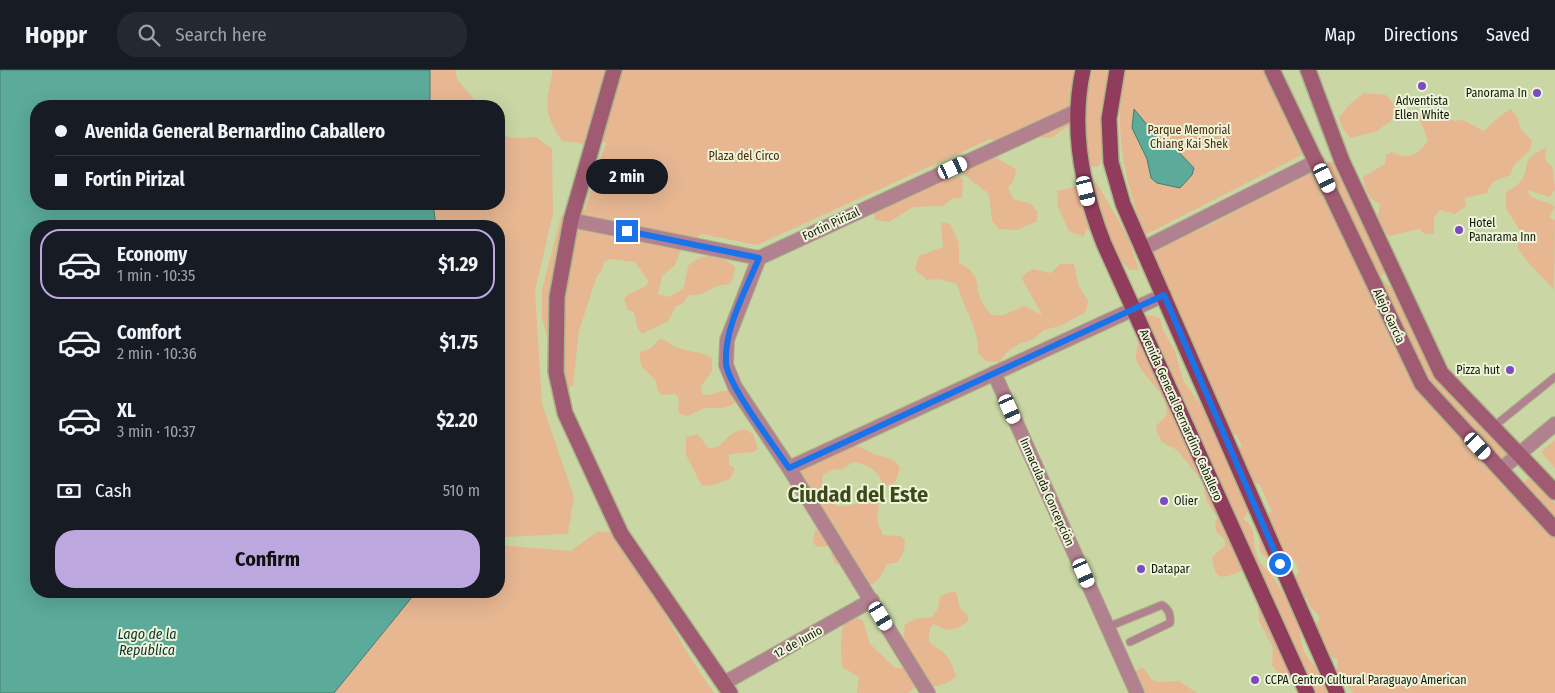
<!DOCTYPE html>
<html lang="en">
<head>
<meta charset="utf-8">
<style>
  body { margin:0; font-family:"Fira Sans Condensed",sans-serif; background:#242831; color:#f1f3f6; height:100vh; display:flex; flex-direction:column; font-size:19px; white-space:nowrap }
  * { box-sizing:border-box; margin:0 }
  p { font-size:16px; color:#9ea1a6 }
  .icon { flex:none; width:28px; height:28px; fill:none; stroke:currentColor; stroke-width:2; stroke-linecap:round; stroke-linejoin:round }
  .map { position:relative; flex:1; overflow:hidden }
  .sheet { position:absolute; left:30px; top:150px; width:475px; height:378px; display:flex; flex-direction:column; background:#171b24; border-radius:20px; box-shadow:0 5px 20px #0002 }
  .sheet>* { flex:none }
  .top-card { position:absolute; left:30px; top:30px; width:475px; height:110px; border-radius:20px; box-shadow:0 5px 20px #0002; display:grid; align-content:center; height:110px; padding:0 25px; background:#171b24 }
  .end { position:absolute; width:22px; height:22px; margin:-11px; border:6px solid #1a73e8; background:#fff; box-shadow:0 0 0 2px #fff }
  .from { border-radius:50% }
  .bubble { position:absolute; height:35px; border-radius:18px; background:#171b24; box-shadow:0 5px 20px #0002; font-size:16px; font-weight:700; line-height:35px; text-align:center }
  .car { position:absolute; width:15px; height:30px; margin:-15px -8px; border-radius:6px; box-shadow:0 0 4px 1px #0007; background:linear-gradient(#fff 24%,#345 0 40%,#fff 0 76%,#345 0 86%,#fff 0) }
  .top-card b { display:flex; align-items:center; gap:18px; height:48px; font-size:19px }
  .top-card b+b { border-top:1px solid #363941 }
  .top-card i { width:12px; height:12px; background:#f1f3f6 }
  ul { padding:9px 0 0; list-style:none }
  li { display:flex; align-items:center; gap:15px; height:70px; margin:0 10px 8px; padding:0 15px; border:2px solid transparent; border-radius:20px }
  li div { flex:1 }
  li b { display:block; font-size:19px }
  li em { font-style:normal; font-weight:700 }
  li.active { border-color:#bca7df }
  li>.icon { width:45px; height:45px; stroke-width:1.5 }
  .pay { display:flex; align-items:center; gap:12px; height:55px; padding:0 25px; font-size:19px }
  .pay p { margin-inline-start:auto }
  .cta { display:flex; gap:10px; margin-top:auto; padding:10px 25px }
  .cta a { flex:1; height:58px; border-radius:20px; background:#bca7df; color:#111; font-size:20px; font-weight:700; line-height:58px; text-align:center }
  header { display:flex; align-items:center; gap:30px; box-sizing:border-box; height:70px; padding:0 25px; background:#171b24; border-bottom:1px solid #363941 }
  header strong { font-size:24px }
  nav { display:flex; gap:28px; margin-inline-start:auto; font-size:18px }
  .search { width:350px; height:45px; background:#242831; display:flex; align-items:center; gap:12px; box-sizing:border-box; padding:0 18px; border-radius:20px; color:#9ea1a6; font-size:19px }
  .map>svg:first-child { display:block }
  .green { fill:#e7b792 }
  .water { fill:#5baa9a; stroke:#467e6e }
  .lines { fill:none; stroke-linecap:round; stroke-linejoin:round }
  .lane-casing { stroke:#a9b488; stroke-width:9 }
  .street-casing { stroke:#a9b488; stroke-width:16 }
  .secondary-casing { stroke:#a9b488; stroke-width:18 }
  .primary-casing { stroke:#a9b488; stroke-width:18 }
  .lane { stroke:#b28190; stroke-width:7 }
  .street { stroke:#b28190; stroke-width:14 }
  .secondary { stroke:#a05a71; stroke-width:15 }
  .primary { stroke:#913c5c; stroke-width:15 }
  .route { stroke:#1a73e8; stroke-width:6 }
  .poi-dot { fill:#7c4ac2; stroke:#edf4da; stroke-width:2 }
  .labels { text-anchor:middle; stroke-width:4; stroke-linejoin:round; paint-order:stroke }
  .poi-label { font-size:12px; fill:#151906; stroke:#edf4da; text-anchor:start }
  .park-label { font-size:12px; fill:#4d2b0b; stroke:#edf4da }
  .street-label { font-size:12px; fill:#151906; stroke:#edf4da }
  .water-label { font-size:14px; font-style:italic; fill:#0c322c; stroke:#edf4da }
  .town-label { font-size:22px; font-weight:bold; fill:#3f481a; stroke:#edf4da }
</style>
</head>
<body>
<header>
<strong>Hoppr</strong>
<div class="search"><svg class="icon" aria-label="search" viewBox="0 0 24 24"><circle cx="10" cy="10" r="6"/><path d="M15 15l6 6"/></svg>Search here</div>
<nav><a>Map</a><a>Directions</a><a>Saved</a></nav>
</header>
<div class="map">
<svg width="1555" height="623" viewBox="0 0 1555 623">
  <rect width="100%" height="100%" fill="#cad6a4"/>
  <g class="green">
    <path d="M420,0H455C457,16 471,20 477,36H406Z"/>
    <path d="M553,0H1077L1070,55L1051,68L1034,67L1005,75L990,69L757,175L701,164L681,179L675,195L662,206L658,224L669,227L684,218L688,196C703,182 720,184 735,197L733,209L729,214L717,216L701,224L689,225L682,234L676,236L668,251L642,264L638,259L634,242L628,240L624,229C631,220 643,221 649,212L635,192L609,189L604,192L603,198L596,208L579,261L573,315L563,322L542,249V220L561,146L569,139L585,140L606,72L584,74L562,71C542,40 546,35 553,0Z"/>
    <path d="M1093,0H1108L1102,44L1103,86L1099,96L1090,97C1077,64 1085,33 1093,0Z"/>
    <path d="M1126,0H1263L1302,85L1145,165C1124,109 1112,59 1126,0Z"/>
    <polygon points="1364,23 1386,25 1395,36 1391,51 1375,62 1350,68 1343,59 1339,47 1350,34"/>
    <path d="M1511,39L1518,48L1520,58L1532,71L1530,80L1514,95L1510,105C1498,110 1492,109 1487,123L1465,128L1466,136L1455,144L1440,140L1434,148V164H1425L1419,159L1389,166L1377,151L1380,134C1368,129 1365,119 1363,107L1385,94L1386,85L1392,82C1406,91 1421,84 1428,70C1425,60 1419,53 1419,43L1446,46L1454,51L1463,50L1484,61C1491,54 1503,43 1511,39Z"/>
    <polygon points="499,65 513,68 536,67 552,79 553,143 535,221 542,334 574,427 568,464 505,467 499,459 499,156 422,156 426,134 499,134"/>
    <path d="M1546,78L1545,90L1552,96L1555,119L1550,127L1527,120C1531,132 1547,130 1555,137L1549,147L1555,151L1554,220C1541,205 1527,194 1517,176L1523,166L1506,138V122C1511,119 1517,116 1520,112C1533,95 1517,90 1546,78Z"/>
    <polygon points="982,80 1016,99 1014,111 1008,117 1013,129 1031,134 1038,143 1036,152 1017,160 999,159 992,151 989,124 962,103 970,85"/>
    <path d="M1342,91L1389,200L1373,212L1381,208L1397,224L1477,346L1498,349L1508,363L1503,418L1518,419L1528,408L1550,424L1555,434V623H1353L1343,609L1336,606L1338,589L1310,583L1307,571L1320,548L1309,535L1307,528L1294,527L1285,517L1299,502L1294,490H1268L1260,481L1259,445L1272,442L1260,415L1235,402L1233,383L1242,376L1236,364L1230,368C1226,357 1227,344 1219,335C1214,328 1205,326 1200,320C1193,311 1192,302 1183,293C1186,281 1178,268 1169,261L1151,179L1208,156L1247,135V133L1258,124L1265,126L1323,93Z"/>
    <polygon points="928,104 959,107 963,110 962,128 951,129 943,136 913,137 889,152 875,150 872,128"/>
    <polygon points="1096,112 1128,167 1139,200 1130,200 1116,186 1107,164 1086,159 1084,167 1069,161 1058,137 1057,121"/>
    <path d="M941,152L950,154L959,173V193C983,205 973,213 982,232C984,236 988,241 991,245H1004L1024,236L1042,245L1021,207L1032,199L1051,203L1060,194H1074L1079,216L1088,231L1086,242L1060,256L1044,260L1032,270L1019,274L1007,282L999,292L986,291L978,283C980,260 963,237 957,214L939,209L927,210L915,200L919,186L943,177Z"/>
    <path d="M1149,245L1160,248L1163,260L1175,281L1183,310L1208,346L1230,402L1250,438L1243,449C1259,457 1251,477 1259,490C1261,495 1266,498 1269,502C1279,515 1289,532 1296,548C1302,560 1299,574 1306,585C1317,602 1325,598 1329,623H1301L1297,613L1279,604L1272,595L1273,578L1259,551L1258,533L1245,500C1227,505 1215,517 1212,487L1225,476V470L1216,462L1215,451L1218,449L1206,430L1203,412L1177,380L1162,372L1156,360L1157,355L1166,346C1172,326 1141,307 1136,289C1135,284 1142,254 1143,247Z"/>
    <path d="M660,269C668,270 671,276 678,278C690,282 700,281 712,288V301L702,315L701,321L704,325C714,326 739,310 734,334L722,338H704L688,346L682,345L678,340L679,329L676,324L663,325L658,322L656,311C647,300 638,298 640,282L651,278Z"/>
    <path d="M744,359L753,364L758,378L754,382L729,384V395L735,398L730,409L713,415L702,416L686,385V367L698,364L708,378C721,380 722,370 732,364C735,362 740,360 744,359Z"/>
    <polygon points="1555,370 1555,398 1541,382"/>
    <path d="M850,375C864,376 866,382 877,385C887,388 895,388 900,398L895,413L883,416C879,399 868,395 853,392L843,399L832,400L822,406V411L836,436C851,438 862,430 876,430L879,434L877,451L883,465L900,466L905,470L904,481L898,492L887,494C882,503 879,513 868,515L854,495L835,494L831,483L834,478L829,476L817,477L813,473L815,461L829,450L798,400Z"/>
    <path d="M598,461L621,464C651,518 679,573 714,623H257L378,521H499V475L571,481Z"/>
    <path d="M950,522H956L960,538L968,546V551C956,561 947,563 934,554L930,558C925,579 936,573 946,585C951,591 954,599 956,607C944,616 932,619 918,615L908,623H857L859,607L842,597C842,582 838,563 846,550L858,548L863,551L870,574L895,598H901L906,596L903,572L905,554L915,549L932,547L938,538L940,526Z"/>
    <polygon points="1140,598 1145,599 1151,609 1156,612 1179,611 1197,623 1132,623 1131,605"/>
  </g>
  <g class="water">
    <polygon points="0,0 430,0 430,36 36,36 36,134 433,134 436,156 36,156 36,521 417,521 334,623 0,623"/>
    <polygon points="1134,39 1164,75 1175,78 1194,98 1192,105 1180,118 1157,113 1151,108 1147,89 1132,58"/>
  </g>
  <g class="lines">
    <defs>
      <g id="lane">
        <polyline points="1493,357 1555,307"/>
        <path d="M1108,557L1162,535C1169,539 1171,545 1170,553L1130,572"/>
      </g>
      <g id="street">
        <polyline points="571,150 759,188 1077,41"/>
        <polyline points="1142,179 1317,91"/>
        <polyline points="759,188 727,270 726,295 735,317 789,398 928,623"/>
        <polyline points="994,303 1137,623"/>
        <polyline points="789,398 1164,225"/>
        <polyline points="1500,400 1555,354"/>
        <polyline points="724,613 872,530"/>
      </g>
      <g id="secondary">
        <polyline points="614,0 571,150 557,227 556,302 565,343 621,464 730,623"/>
        <polyline points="1272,0 1422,314 1555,459"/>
        <polyline points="1308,0 1342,91 1441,303 1555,422"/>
      </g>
      <g id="primary">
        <path d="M1083,0C1070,59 1082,118 1104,174L1307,623"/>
        <polyline points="1117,0 1109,49 1111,92 1123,134 1337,623"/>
      </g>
    </defs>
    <use href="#lane" class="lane-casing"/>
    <use href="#street" class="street-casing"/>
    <use href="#secondary" class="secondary-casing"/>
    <use href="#primary" class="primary-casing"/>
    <use href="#lane" class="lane"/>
    <use href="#street" class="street"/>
    <use href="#secondary" class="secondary"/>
    <use href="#primary" class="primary"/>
  </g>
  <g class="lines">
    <path class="route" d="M627,161L759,188C746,220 724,258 726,293C727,314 775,377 789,398L1164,225L1280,494"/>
  </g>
  <g class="poi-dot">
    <circle cx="1422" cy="16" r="5"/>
    <circle cx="1537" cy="23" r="5"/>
    <circle cx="1459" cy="160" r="5"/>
    <circle cx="1510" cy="300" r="5"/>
    <circle cx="1164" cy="431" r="5"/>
    <circle cx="1141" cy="499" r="5"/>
    <circle cx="1255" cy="610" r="5"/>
  </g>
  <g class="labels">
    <g class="poi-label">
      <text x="1527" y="27" text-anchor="end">Panorama In</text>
      <text x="1422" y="35" text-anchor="middle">Adventista<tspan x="1422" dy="14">Ellen White</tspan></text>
      <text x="1469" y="157">Hotel<tspan x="1469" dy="14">Panarama Inn</tspan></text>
      <text x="1500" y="304" text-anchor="end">Pizza hut</text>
      <text x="1174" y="435">Olier</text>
      <text x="1151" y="503">Datapar</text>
      <text x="1265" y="614">CCPA Centro Cultural Paraguayo American</text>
    </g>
    <g class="park-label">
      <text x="1189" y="64">Parque Memorial<tspan x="1189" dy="14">Chiang Kai Shek</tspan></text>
      <text x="744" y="90">Plaza del Circo</text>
    </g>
    <g class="street-label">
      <text transform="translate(831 154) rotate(-25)" y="4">Fortín Pirizal</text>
      <text transform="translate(1389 246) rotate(65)" y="4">Alejo García</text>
      <text transform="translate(1181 345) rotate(66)" y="4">Avenida General Bernardino Caballero</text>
      <text transform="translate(1047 422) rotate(66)" y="4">Inmaculada Concepción</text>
      <text transform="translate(798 572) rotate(-29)" y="4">12 de Junio</text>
    </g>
    <g class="water-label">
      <text x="147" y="569">Lago de la<tspan x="147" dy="16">República</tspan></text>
    </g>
    <g class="town-label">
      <text x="858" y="432">Ciudad del Este</text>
    </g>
  </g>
</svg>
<i class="end from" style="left:1280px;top:494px"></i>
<i class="end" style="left:627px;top:161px"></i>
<div class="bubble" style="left:586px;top:89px;width:82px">2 min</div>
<i class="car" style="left:953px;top:98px;rotate:65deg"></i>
<i class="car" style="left:1325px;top:108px;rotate:155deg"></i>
<i class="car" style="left:1086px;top:121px;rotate:166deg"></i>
<i class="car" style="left:1010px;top:339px;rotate:156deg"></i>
<i class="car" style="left:1478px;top:376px;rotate:137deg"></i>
<i class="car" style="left:1084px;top:503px;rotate:156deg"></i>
<i class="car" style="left:881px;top:546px;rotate:149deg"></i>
<div class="top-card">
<b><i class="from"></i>Avenida General Bernardino Caballero</b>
<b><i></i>Fortín Pirizal</b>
</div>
<section class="sheet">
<ul>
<li class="active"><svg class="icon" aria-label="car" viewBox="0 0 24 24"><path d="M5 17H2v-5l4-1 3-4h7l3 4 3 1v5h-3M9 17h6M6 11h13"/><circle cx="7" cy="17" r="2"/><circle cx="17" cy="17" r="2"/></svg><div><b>Economy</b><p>1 min · 10:35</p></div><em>$1.29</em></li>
<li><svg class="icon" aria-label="car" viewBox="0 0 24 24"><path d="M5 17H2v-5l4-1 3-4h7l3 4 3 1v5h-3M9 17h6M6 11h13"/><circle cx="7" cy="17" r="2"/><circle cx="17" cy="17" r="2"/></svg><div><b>Comfort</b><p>2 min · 10:36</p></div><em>$1.75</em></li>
<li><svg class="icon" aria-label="car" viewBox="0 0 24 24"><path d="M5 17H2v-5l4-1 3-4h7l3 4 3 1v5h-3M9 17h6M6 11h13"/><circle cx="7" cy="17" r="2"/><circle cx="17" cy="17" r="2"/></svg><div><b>XL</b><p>3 min · 10:37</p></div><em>$2.20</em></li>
</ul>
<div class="pay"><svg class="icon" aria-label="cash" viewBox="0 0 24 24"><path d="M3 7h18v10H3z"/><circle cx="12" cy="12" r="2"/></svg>Cash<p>510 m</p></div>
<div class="cta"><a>Confirm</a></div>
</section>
</div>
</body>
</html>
